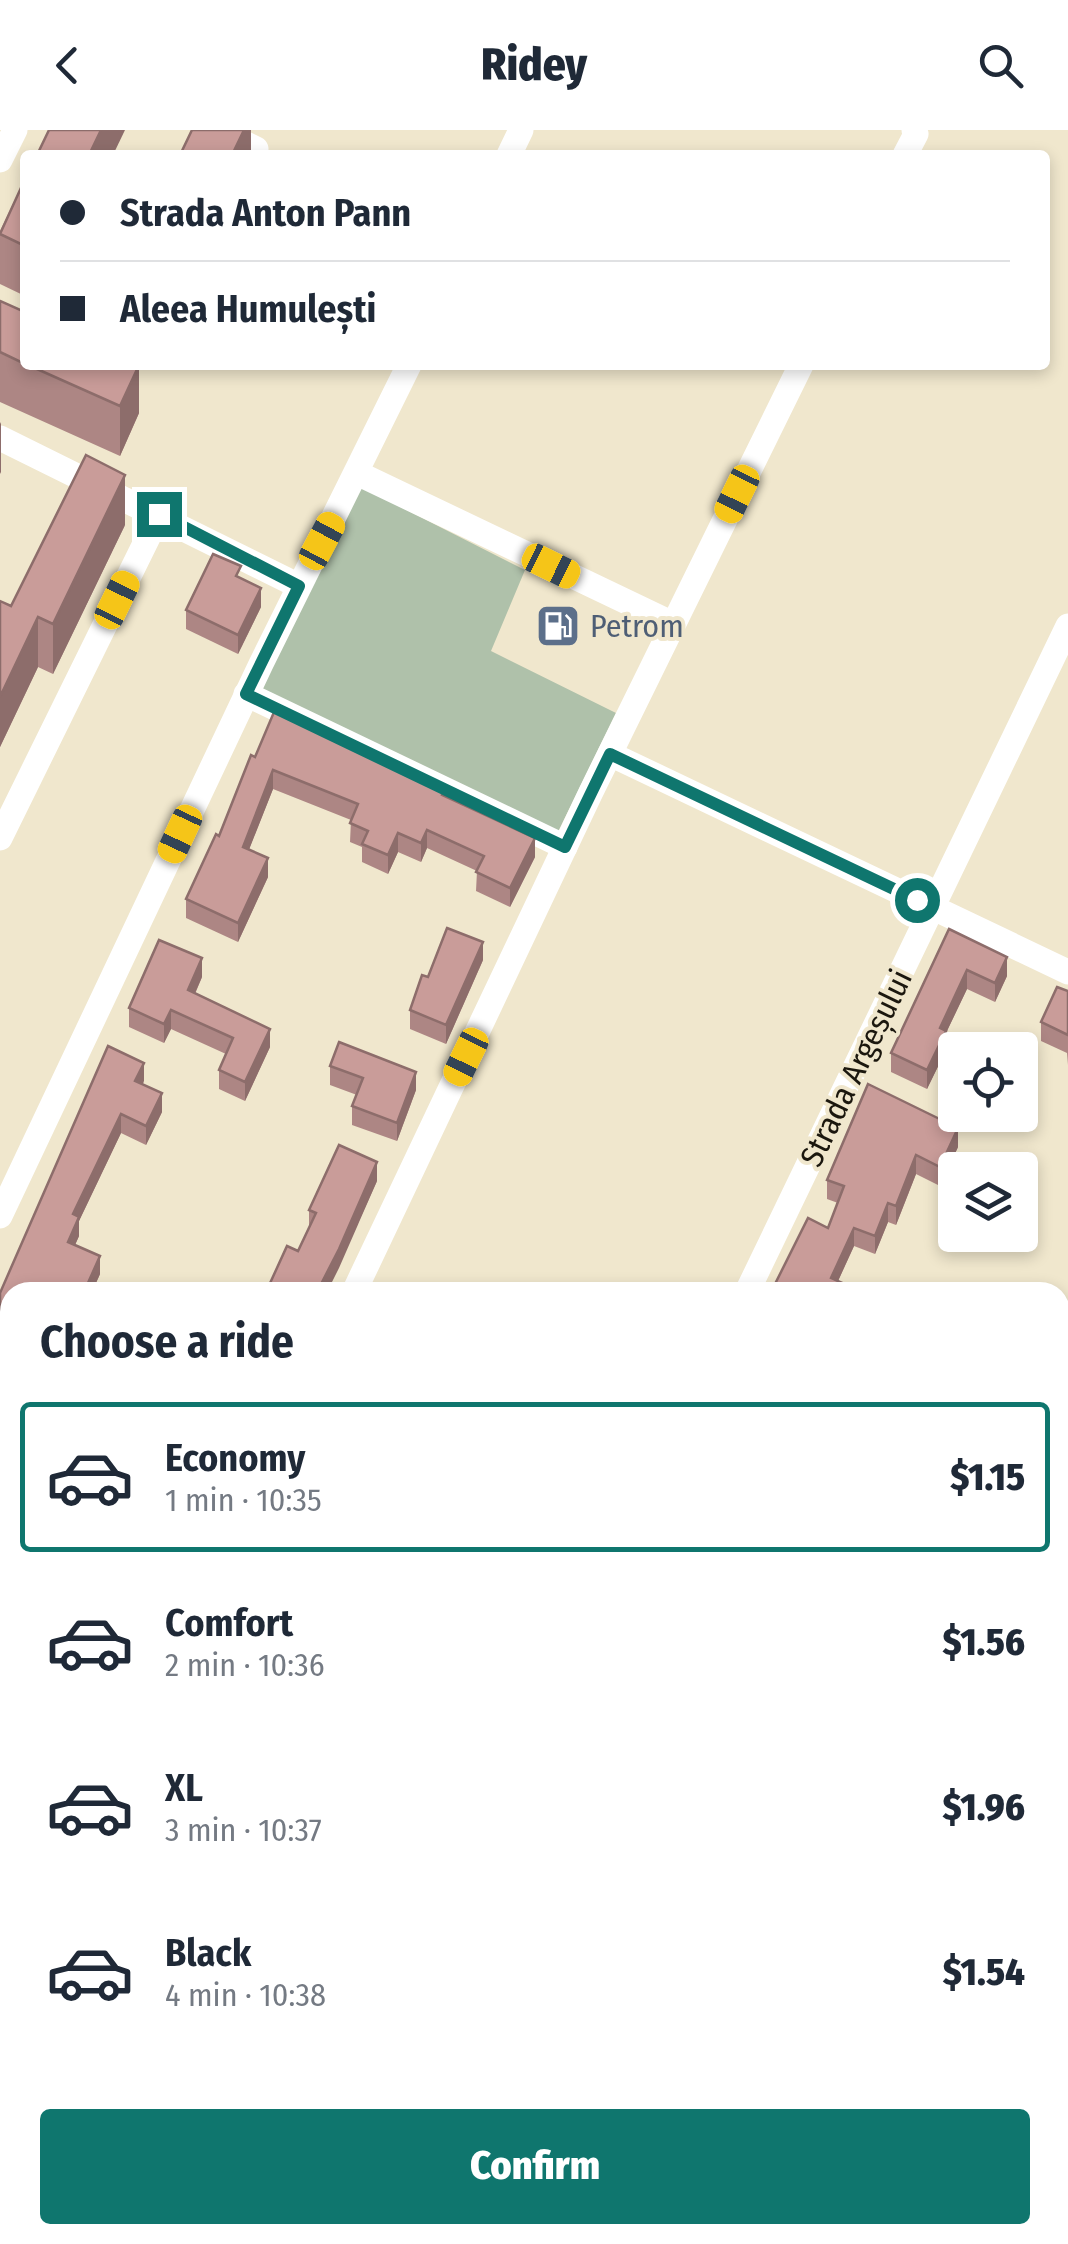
<!DOCTYPE html>
<html lang="en">
<head>
<meta charset="utf-8">
<style>
  body { margin:0; font-family:"Fira Sans Condensed",sans-serif; background:#f2f2f3; color:#1f2937; height:100vh; display:flex; flex-direction:column; font-size:38px; white-space:nowrap }
  * { box-sizing:border-box; margin:0 }
  p { font-size:32px; color:#747a83 }
  .icon { flex:none; width:55px; height:55px; fill:none; stroke:currentColor; stroke-width:2; stroke-linecap:round; stroke-linejoin:round }
  .map { position:relative; flex:1; overflow:hidden }
  .side { position:absolute; left:0px; top:1152px; width:1070px; height:962px; display:flex; flex-direction:column; background:#fff; border-radius:30px 30px 0 0; box-shadow:0 5px 15px #0003 }
  .side>* { flex:none }
  .guide { position:absolute; left:20px; top:20px; width:1030px; height:220px; border-radius:10px; box-shadow:0 5px 15px #0003; display:grid; align-content:center; height:220px; padding:0 40px; background:#fff }
  .fabs { position:absolute; left:938px; top:902px; display:grid; gap:20px }
  .fabs a { display:grid; place-items:center; width:100px; height:100px; border-radius:10px; background:#fff; box-shadow:0 5px 15px #0003; font-size:50px }
  .end { position:absolute; width:45px; height:45px; margin:-22px; border:12px solid #0f766e; background:#fff; box-shadow:0 0 0 5px #fff }
  .from { border-radius:50% }
  .car { position:absolute; width:30px; height:60px; margin:-30px -15px; border-radius:12px; box-shadow:0 0 8px 2px #0007; background:linear-gradient(#f5c518 24%,#345 0 40%,#f5c518 0 76%,#345 0 86%,#f5c518 0) }
  .guide b { display:flex; align-items:center; gap:35px; height:95px; font-size:38px }
  .guide b+b { border-top:2px solid #e0e1e3 }
  .guide i { width:25px; height:25px; background:#1f2937 }
  ul { padding:0; list-style:none }
  li { display:flex; align-items:center; gap:30px; height:150px; margin:0 20px 15px; padding:0 20px; border:5px solid transparent; border-radius:10px }
  li div { flex:1 }
  li b { display:block; font-size:38px }
  li em { font-style:normal; font-weight:800 }
  li.selected { border-color:#0f766e }
  li>.icon { width:90px; height:90px; stroke-width:1.5 }
  h2 { padding:0 40px; font-size:45px; line-height:120px }
  .button { display:flex; gap:20px; margin-top:auto; padding:20px 40px }
  .button a { flex:1; height:115px; border-radius:10px; background:#0f766e; color:#fff; font-size:40px; font-weight:800; line-height:115px; text-align:center }
  header { display:flex; justify-content:space-between; align-items:center; height:130px; padding:0 40px; background:#fff; font-size:45px; font-weight:800 }
  .map>svg:first-child { display:block }
  .green { fill:#afc1aa }
  .lines { fill:none; stroke-linecap:round; stroke-linejoin:round }
  .street { stroke:#fff; stroke-width:25 }
  .secondary { stroke:#fff; stroke-width:35 }
  .wall { fill:#ad8684 }
  .shaded-wall { fill:#8d6d6b }
  .building { fill:#c99c99; stroke:#8d6d6b; stroke-width:2.5 }
  .route { stroke:#0f766e; stroke-width:12 }
  .labels { text-anchor:middle; stroke-width:8; stroke-linejoin:round; paint-order:stroke }
  .service-label { font-size:32px; fill:#4e5e75; stroke:#f0e7cd; text-anchor:start }
  .street-label { font-size:32px; fill:#1b170e; stroke:#f0e7cd }
</style>
</head>
<body>
<header><svg class="icon" aria-label="back" viewBox="0 0 24 24"><path d="M15 5l-7 7 7 7"/></svg>Ridey<svg class="icon" aria-label="search" viewBox="0 0 24 24"><circle cx="10" cy="10" r="6"/><path d="M15 15l6 6"/></svg></header>
<div class="map">
<svg width="1068" height="2114" viewBox="0 0 1068 2114">
  <rect width="100%" height="100%" fill="#f0e7cd"/>
  <polygon class="green" points="361,357 525,440 491,521 616,583 556,706 259,562"/>
  <g class="lines">
    <g class="street">
      <polyline points="218,0 256,19"/>
      <polyline points="509,25 521,0"/>
      <polyline points="905,25 916,4 914,0"/>
      <polyline points="0,30 15,0"/>
      <polyline points="0,308 299,456"/>
      <polyline points="357,343 673,494"/>
      <polyline points="246,564 565,717"/>
      <polyline points="610,624 1068,842"/>
      <polyline points="0,708 159,385"/>
      <polyline points="0,1086 261,534 409,235"/>
      <polyline points="354,1162 591,662 801,235"/>
      <polyline points="747,1162 1068,496"/>
      <polyline points="1060,1515 1068,1518"/>
      <polyline points="0,2017 10,2021"/>
      <polyline points="231,2105 259,2114"/>
    </g>
    <g class="secondary">
      <polyline points="1060,1741 1068,1725"/>
      <polyline points="0,1839 10,1843"/>
      <polyline points="627,2105 644,2114"/>
      <polyline points="884,2114 888,2105"/>
    </g>
  </g>
  <g class="wall">
    <polygon points="25,49 25,166 0,154 0,101"/>
    <polygon points="0,171 25,182 25,235 139,235 139,283 120,326 0,272"/>
    <polygon points="125,395 53,544 38,537 0,617 0,471 11,476"/>
    <polygon points="261,477 238,524 186,499 186,480"/>
    <polygon points="345,615 445,667 535,727 510,777 476,761 477,741 427,718 421,732 398,722 388,744 362,732 362,717 350,712 351,690 273,659 249,719 268,747 238,812 186,788 186,769 219,706 255,627"/>
    <polygon points="949,799 1007,846 995,872 967,859 946,903 946,920 927,959 891,942 891,923"/>
    <polygon points="483,830 446,914 410,899 410,880 428,847"/>
    <polygon points="202,847 195,864 270,917 245,971 219,959 219,940 226,924 171,899 164,913 129,897 129,878"/>
    <polygon points="1068,861 1068,935 1067,923 1041,911 1041,892"/>
    <polygon points="330,936 416,960 397,1011 352,995 352,976 357,965 330,955"/>
    <polygon points="144,951 143,954 162,982 146,1015 121,1003 79,1091 79,1106 75,1115 100,1144 92,1162 10,1162 10,1328 2,1325 0,1329 0,1163"/>
    <polygon points="868,954 958,1017 940,1056 916,1044 896,1095 888,1092 875,1124 854,1116 838,1151 771,1162 828,1098 838,1073 827,1069 827,1050"/>
    <polygon points="377,1051 327,1162 266,1162 298,1121 309,1098 309,1080"/>
    <polygon points="1068,1400 1068,1482 1060,1479 1060,1406 1065,1408"/>
    <polygon points="0,1528 10,1532 10,1578 5,1589 0,1587"/>
    <polygon points="10,1672 10,1784 0,1779 0,1684"/>
    <polygon points="1068,1783 1068,1970 1060,1967 1060,1798 1062,1799"/>
    <polygon points="0,1928 10,1931 10,1988 0,1983"/>
    <polygon points="387,2105 420,2105 418,2114 387,2114"/>
    <polygon points="721,2105 851,2105 846,2114 739,2114"/>
  </g>
  <g class="shaded-wall">
    <polygon points="101,0 125,0 113,25 89,25"/>
    <polygon points="244,0 251,0 251,25 232,25"/>
    <polygon points="139,235 139,283 120,326 120,276"/>
    <polygon points="1,292 1,342 0,344 0,294"/>
    <polygon points="125,345 125,395 53,544 53,494"/>
    <polygon points="261,458 261,477 238,524 238,505"/>
    <polygon points="38,487 38,537 0,617 0,567"/>
    <polygon points="273,640 273,659 243,735 243,717"/>
    <polygon points="427,700 427,718 421,732 421,713"/>
    <polygon points="398,703 398,722 388,744 388,725"/>
    <polygon points="535,708 535,727 510,777 510,758"/>
    <polygon points="268,728 268,747 238,812 238,793"/>
    <polygon points="483,812 483,830 446,914 446,895"/>
    <polygon points="1007,827 1007,846 995,872 995,853"/>
    <polygon points="202,828 202,847 188,879 188,860"/>
    <polygon points="967,840 967,859 946,903 946,920 927,959 927,940 940,898"/>
    <polygon points="171,880 171,899 164,913 164,894"/>
    <polygon points="270,899 270,917 245,971 245,952"/>
    <polygon points="144,933 144,951 135,970 135,951"/>
    <polygon points="416,942 416,960 397,1011 397,993"/>
    <polygon points="162,963 162,982 146,1015 146,996"/>
    <polygon points="121,984 121,1003 79,1091 79,1106 68,1131 68,1112 73,1084"/>
    <polygon points="958,998 958,1017 940,1056 940,1037"/>
    <polygon points="916,1025 916,1044 896,1095 896,1076"/>
    <polygon points="377,1032 377,1051 339,1138 327,1162 317,1162"/>
    <polygon points="888,1073 888,1092 875,1124 875,1106"/>
    <polygon points="854,1098 854,1116 833,1162 831,1148"/>
    <polygon points="100,1126 100,1144 92,1162 84,1162"/>
    <polygon points="10,1542 10,1578 5,1589 5,1553"/>
    <polygon points="1068,1626 1068,1645 1060,1662 1060,1643"/>
    <polygon points="5,1850 5,1869 0,1888 0,1869"/>
    <polygon points="416,2105 420,2105 418,2114 415,2114"/>
    <rect x="777" y="2105" width="9" height="9"/>
    <polygon points="836,2105 851,2105 846,2114 836,2114"/>
    <polygon points="968,2105 976,2105 972,2114 965,2114"/>
  </g>
  <g class="building">
    <polygon points="49,0 101,0 89,25 37,25"/>
    <polygon points="192,0 244,0 232,25 180,25"/>
    <polygon points="25,49 25,116 0,104"/>
    <polygon points="0,171 25,182 25,234 0,222"/>
    <polygon points="28,235 139,235 120,276"/>
    <polygon points="86,325 125,345 53,494 38,487 0,567 0,471 11,476"/>
    <polygon points="213,424 241,436 236,446 261,458 238,505 186,480"/>
    <polygon points="274,582 341,609 345,611 344,614 445,658 442,665 535,708 510,758 476,742 484,726 427,700 421,713 398,703 388,725 362,714 368,701 350,693 358,674 273,640 243,717 268,728 238,793 186,769 216,704 219,706 251,625 255,627"/>
    <polygon points="447,798 483,812 446,895 410,880 422,845 428,847"/>
    <polygon points="949,799 1007,827 995,853 967,840 940,898 946,901 927,940 891,923"/>
    <polygon points="159,810 202,828 188,860 270,899 245,952 219,940 233,908 171,880 164,894 129,878"/>
    <polygon points="1057,857 1068,861 1068,905 1041,892"/>
    <polygon points="339,912 416,942 397,993 352,976 363,948 330,936"/>
    <polygon points="108,916 144,933 135,951 162,963 146,996 121,984 73,1084 79,1087 68,1112 100,1126 84,1162 64,1162 59,1160 58,1162 10,1162 10,1202 5,1212 10,1214 10,1310 2,1307 0,1310 0,1163"/>
    <polygon points="868,954 958,998 940,1037 916,1025 896,1076 888,1073 875,1106 854,1098 831,1148 862,1162 771,1162 808,1088 828,1098 844,1056 827,1050"/>
    <polygon points="339,1015 377,1032 339,1119 317,1162 266,1162 287,1116 298,1121 316,1083 309,1080"/>
    <polygon points="1068,1400 1068,1463 1060,1460 1060,1406 1065,1408"/>
    <polygon points="1068,1526 1068,1626 1060,1643 1060,1544"/>
    <polygon points="0,1528 10,1532 10,1542 5,1553 0,1551"/>
    <polygon points="5,1670 10,1672 10,1765 0,1761 0,1684"/>
    <polygon points="1068,1783 1068,1951 1060,1948 1060,1798 1062,1799"/>
    <polygon points="0,1849 5,1850 0,1869"/>
    <polygon points="0,1928 10,1931 10,1969 0,1965"/>
    <polygon points="396,2105 416,2105 415,2109"/>
    <rect x="572" y="2105" width="34" height="9"/>
    <polygon points="906,2105 968,2105 965,2114 903,2114"/>
  </g>
  <g class="lines">
    <polyline class="route" points="159,384 299,456 246,564 565,717 610,624 917,770"/>
  </g>
  <defs>
    <symbol id="fuel-square" viewBox="-11 -11 22 22"><rect x="-9" y="-9" width="18" height="18" rx="4" fill="#5c6f8a" stroke="#f0e7cd"/><path d="M-5.5-6h7V0h2V4h1.3V-2.5L3-4.5l.8-.8L6-3V5H2.5V1h-1V6h-7ZM-4.2-4.7v3.2H.2V-4.7Z" fill="#fff"/></symbol>
  </defs>
  <g fill-rule="evenodd">
    <use href="#fuel-square" x="533" y="471" width="50" height="50"/>
  </g>
  <g class="labels">
    <g class="service-label">
      <text x="590" y="507">Petrom</text>
    </g>
    <g class="street-label">
      <text transform="translate(856 938) rotate(-64)" y="11">Strada Argeșului</text>
    </g>
  </g>
</svg>
<div class="fabs">
<a><svg class="icon" aria-label="locate" viewBox="0 0 24 24"><circle cx="12" cy="12" r="6"/><path d="M12 2v4M12 18v4M2 12h4M18 12h4"/></svg></a>
<a><svg class="icon" aria-label="layers" viewBox="0 0 24 24"><path d="M12 4l9 5-9 5-9-5zM3 14l9 5 9-5"/></svg></a>
</div>
<i class="end from" style="left:917px;top:770px"></i>
<i class="end" style="left:159px;top:384px"></i>
<i class="car" style="left:737px;top:364px;rotate:206deg"></i>
<i class="car" style="left:322px;top:411px;rotate:28deg"></i>
<i class="car" style="left:551px;top:436px;rotate:116deg"></i>
<i class="car" style="left:117px;top:470px;rotate:26deg"></i>
<i class="car" style="left:180px;top:704px;rotate:205deg"></i>
<i class="car" style="left:466px;top:927px;rotate:206deg"></i>
<div class="guide">
<b><i class="from"></i>Strada Anton Pann</b>
<b><i></i>Aleea Humulești</b>
</div>
<section class="side">
<h2>Choose a ride</h2>
<ul>
<li class="selected"><svg class="icon" aria-label="car" viewBox="0 0 24 24"><path d="M5 17H2v-5l4-1 3-4h7l3 4 3 1v5h-3M9 17h6M6 11h13"/><circle cx="7" cy="17" r="2"/><circle cx="17" cy="17" r="2"/></svg><div><b>Economy</b><p>1 min · 10:35</p></div><em>$1.15</em></li>
<li><svg class="icon" aria-label="car" viewBox="0 0 24 24"><path d="M5 17H2v-5l4-1 3-4h7l3 4 3 1v5h-3M9 17h6M6 11h13"/><circle cx="7" cy="17" r="2"/><circle cx="17" cy="17" r="2"/></svg><div><b>Comfort</b><p>2 min · 10:36</p></div><em>$1.56</em></li>
<li><svg class="icon" aria-label="car" viewBox="0 0 24 24"><path d="M5 17H2v-5l4-1 3-4h7l3 4 3 1v5h-3M9 17h6M6 11h13"/><circle cx="7" cy="17" r="2"/><circle cx="17" cy="17" r="2"/></svg><div><b>XL</b><p>3 min · 10:37</p></div><em>$1.96</em></li>
<li><svg class="icon" aria-label="car" viewBox="0 0 24 24"><path d="M5 17H2v-5l4-1 3-4h7l3 4 3 1v5h-3M9 17h6M6 11h13"/><circle cx="7" cy="17" r="2"/><circle cx="17" cy="17" r="2"/></svg><div><b>Black</b><p>4 min · 10:38</p></div><em>$1.54</em></li>
</ul>
<div class="button"><a>Confirm</a></div>
</section>
</div>
</body>
</html>
